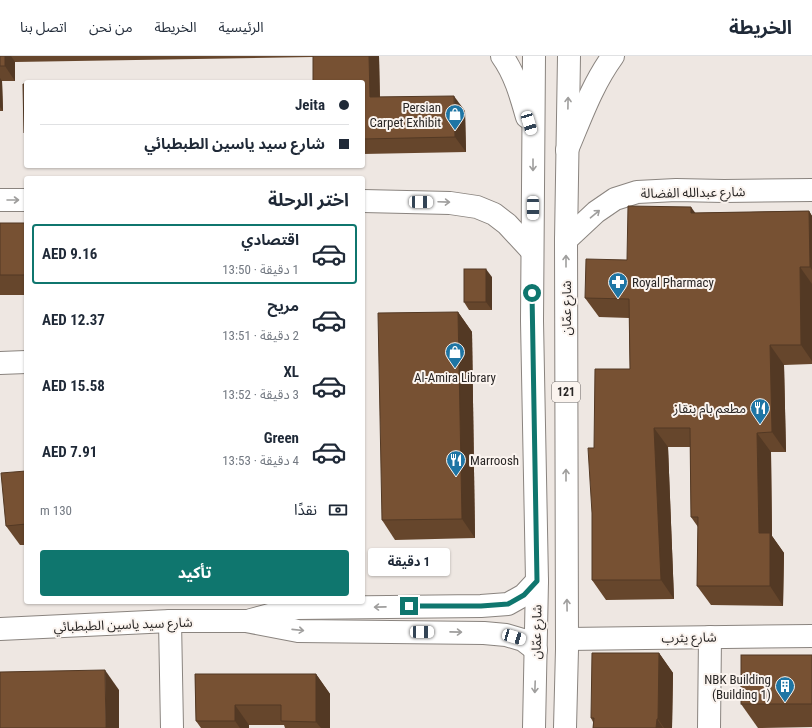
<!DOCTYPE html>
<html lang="ar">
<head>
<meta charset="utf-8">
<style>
  body { margin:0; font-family:"Roboto Condensed","Noto Sans Arabic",sans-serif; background:#f2f2f3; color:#1f2937; direction:rtl; height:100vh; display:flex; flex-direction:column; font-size:15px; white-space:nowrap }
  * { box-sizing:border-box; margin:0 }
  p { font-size:13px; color:#747a83 }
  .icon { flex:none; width:22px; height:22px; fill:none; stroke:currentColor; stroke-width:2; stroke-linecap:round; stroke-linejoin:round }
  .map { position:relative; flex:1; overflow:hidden; direction:ltr }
  .sheet { position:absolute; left:24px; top:120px; width:341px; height:428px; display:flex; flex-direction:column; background:#fff; border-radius:4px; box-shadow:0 1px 3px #0004; direction:rtl }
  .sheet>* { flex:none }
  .guide { position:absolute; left:24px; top:24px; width:341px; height:88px; border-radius:4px; box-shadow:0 1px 3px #0004; direction:rtl; display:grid; align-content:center; height:88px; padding:0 16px; background:#fff }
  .end { position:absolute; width:18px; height:18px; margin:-9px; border:5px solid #0f766e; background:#fff; box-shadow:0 0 0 2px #fff }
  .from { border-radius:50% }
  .bubble { position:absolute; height:28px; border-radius:4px; background:#fff; box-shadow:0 1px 3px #0004; font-size:13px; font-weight:700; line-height:28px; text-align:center; direction:rtl }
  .car { position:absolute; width:12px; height:24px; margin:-12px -6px; border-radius:5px; box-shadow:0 0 3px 1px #0007; background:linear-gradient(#fff 24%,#345 0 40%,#fff 0 76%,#345 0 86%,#fff 0) }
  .guide b { display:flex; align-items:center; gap:14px; height:38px; font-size:15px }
  .guide b+b { border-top:1px solid #e0e1e3 }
  .guide i { width:10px; height:10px; background:#1f2937 }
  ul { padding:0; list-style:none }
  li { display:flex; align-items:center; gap:12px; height:60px; margin:0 8px 6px; padding:0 8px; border:2px solid transparent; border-radius:4px }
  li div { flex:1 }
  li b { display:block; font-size:15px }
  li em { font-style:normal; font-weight:700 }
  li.on { border-color:#0f766e }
  li>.icon { width:36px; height:36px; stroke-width:1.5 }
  h2 { padding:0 16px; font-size:18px; line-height:48px }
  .pay { display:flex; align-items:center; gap:10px; height:44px; padding:0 16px; font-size:15px }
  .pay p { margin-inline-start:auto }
  .button { display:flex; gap:8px; margin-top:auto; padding:8px 16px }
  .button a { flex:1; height:46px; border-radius:4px; background:#0f766e; color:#fff; font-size:16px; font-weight:700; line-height:46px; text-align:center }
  header { display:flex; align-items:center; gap:24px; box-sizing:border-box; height:56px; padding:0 20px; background:#fff; border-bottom:1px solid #e0e1e3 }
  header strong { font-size:19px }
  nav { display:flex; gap:22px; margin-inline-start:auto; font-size:14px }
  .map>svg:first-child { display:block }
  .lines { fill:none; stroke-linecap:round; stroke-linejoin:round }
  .minor-casing { stroke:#8a847f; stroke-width:24 }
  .tertiary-casing { stroke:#8a847f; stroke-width:24 }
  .primary-casing { stroke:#8a847f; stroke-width:24 }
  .trunk-casing { stroke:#8a847f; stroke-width:24 }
  .minor { stroke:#fff; stroke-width:22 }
  .tertiary { stroke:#fff; stroke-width:22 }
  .primary { stroke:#fff; stroke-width:22 }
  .trunk { stroke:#fff; stroke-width:22 }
  .wall { fill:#66462c }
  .shaded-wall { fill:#533924 }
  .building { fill:#775133; stroke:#533924 }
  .oneway { stroke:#9f9e9d }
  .route { stroke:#0f766e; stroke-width:5 }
  .labels { text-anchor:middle; stroke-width:4; stroke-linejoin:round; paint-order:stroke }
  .shield { fill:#fbf4ef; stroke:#696462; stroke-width:1 }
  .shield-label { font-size:12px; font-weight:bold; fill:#2a2726 }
  .poi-label { font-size:13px; fill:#2a2726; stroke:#fbf4ef; text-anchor:end }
  .street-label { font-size:13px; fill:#2a2726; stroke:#fbf4ef }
</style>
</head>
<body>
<header>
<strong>الخريطة</strong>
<nav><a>الرئيسية</a><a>الخريطة</a><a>من نحن</a><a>اتصل بنا</a></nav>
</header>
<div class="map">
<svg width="812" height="672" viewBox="0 0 812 672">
  <rect width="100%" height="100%" fill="#eee7e2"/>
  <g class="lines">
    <defs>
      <g id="minor">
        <polyline points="0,144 26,144"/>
        <polyline points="363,145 450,147 477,151 494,158 507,168 532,195"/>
        <polyline points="566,184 596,156 615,143 637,136 676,134 724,135 812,134"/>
        <polyline points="0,307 26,306"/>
        <polyline points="170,565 172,672"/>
        <polyline points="567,583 812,580"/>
        <polyline points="709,672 710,581"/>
      </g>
      <g id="tertiary">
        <polyline points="251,564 296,552 481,550 508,548 524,539 537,525"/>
        <polyline points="0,573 170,565 246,565 298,575 484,577 506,579 523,584 536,594"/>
      </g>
      <g id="primary">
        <path d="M502,0C515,18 521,40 527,61"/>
        <polyline points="534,0 532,265 537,525 534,672"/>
        <polyline points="565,672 567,593 566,184 569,0"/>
      </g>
      <path id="trunk" d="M567,94C581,61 592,29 613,0"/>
    </defs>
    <use href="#minor" class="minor-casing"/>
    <use href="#tertiary" class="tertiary-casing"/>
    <use href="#primary" class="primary-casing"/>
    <use href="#trunk" class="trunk-casing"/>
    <use href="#minor" class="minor"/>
    <use href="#tertiary" class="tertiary"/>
    <use href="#primary" class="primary"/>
    <use href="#trunk" class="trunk"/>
  </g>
  <g class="wall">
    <polygon points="0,0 379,0 380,41 465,55 466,96 363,98 363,26 313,1 15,6 15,25 2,25 3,55 0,55"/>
    <polygon points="809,155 812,160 812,308 784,309 786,396 771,396 772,480 784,497 783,550 711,549 697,530 698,471 691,461 690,391 668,391 674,543 606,544 592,524 594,392 630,313 629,262 599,261 585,242 627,204 696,157"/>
    <rect x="0" y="167" width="26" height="72"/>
    <polygon points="492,221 492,254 469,254 464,246"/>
    <polygon points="458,256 472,276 475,482 395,484 382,464"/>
    <polygon points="26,415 26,489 20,489 6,470"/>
    <polygon points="659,597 673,617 672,672 593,672 593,666 591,662"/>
    <polygon points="812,599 812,671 758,672 741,648"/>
    <polygon points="195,618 316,618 330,638 330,672 285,672 284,669 249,669 249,672 201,672 196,665"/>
  </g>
  <g class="shaded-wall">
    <polygon points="5,0 11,0 15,6 15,25 5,10"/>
    <polygon points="369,0 379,0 380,56 370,41"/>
    <polygon points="0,22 2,25 3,55 0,51"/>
    <polygon points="454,40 465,55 466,96 455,81"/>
    <polygon points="691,151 705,170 691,157"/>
    <polygon points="809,155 812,160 812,214 810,211"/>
    <polygon points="800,211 812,228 812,305 801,289"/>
    <polygon points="486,213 492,221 492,254 486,246"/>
    <polygon points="458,256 472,276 475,482 462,463"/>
    <polygon points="770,289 784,309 786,396 772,376"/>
    <polygon points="654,372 668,391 674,543 661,524"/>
    <polygon points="757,377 771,396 772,480 784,497 783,550 770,530 759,477"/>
    <polygon points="659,597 673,617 672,672 664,672 658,663"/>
    <polygon points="105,614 119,634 119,672 106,672"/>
    <polygon points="316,618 330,638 330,672 321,672 316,666"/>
    <polygon points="235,649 249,669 249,672 240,672 235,665"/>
    <polygon points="657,663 663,672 656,672"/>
  </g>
  <g class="building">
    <rect x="0" y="0" width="5" height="10"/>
    <polygon points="313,0 369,0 370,41 454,40 455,81 363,83 363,26 313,26"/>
    <polygon points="23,28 26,28 26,77 24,77"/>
    <polygon points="628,150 691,151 691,157 809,155 810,211 800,211 801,289 770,289 772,376 757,377 759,477 770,477 770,530 697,530 698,461 691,461 690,372 654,372 661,524 592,524 592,457 588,392 594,392 595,313 630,313 629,243 585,242 586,203 627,204"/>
    <rect x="0" y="167" width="26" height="52"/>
    <rect x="464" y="213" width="22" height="33"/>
    <polygon points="458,256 462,463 382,464 378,257"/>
    <polygon points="26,415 26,468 6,470 1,417"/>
    <polygon points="592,597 659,597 658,663 657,663 656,672 593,672 594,662 591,662"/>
    <rect x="741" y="599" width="71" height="49"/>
    <polygon points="105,614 106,672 0,672 0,616"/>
    <polygon points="195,618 316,618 316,666 281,665 281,649 235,649 235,665 196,665"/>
  </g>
  <defs><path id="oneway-shaft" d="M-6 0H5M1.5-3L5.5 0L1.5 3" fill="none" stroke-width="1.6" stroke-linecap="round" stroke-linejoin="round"/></defs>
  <g class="oneway">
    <use href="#oneway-shaft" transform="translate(568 47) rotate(-89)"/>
    <use href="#oneway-shaft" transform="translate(533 109) rotate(90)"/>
    <use href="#oneway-shaft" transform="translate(13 144)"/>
    <use href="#oneway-shaft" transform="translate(444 146) rotate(2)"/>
    <use href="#oneway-shaft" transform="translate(595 158) rotate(-40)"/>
    <use href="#oneway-shaft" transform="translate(566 205) rotate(-90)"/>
    <use href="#oneway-shaft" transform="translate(566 419) rotate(-90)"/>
    <use href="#oneway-shaft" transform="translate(567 549) rotate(-91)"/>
    <use href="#oneway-shaft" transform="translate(380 551) rotate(179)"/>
    <use href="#oneway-shaft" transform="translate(298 574) rotate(6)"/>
    <use href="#oneway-shaft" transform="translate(456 576) rotate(1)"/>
    <use href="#oneway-shaft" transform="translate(535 631) rotate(92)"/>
  </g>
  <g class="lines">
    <polyline class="route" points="409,550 481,550 508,548 524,539 537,525 532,237"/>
  </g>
  <defs>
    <symbol id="shop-pin" viewBox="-11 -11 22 30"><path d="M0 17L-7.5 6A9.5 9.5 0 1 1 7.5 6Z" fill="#1e75a4" stroke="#fbf4ef"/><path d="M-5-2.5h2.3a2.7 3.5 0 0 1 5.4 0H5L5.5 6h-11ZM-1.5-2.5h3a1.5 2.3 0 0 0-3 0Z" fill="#fff"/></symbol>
    <symbol id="pharmacy-pin" viewBox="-11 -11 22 30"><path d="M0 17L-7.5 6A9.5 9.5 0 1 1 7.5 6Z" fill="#1e75a4" stroke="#fbf4ef"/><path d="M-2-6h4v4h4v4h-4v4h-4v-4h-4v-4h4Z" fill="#fff"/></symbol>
    <symbol id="restaurant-pin" viewBox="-11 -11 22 30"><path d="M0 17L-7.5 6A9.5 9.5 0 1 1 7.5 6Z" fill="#1e75a4" stroke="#fbf4ef"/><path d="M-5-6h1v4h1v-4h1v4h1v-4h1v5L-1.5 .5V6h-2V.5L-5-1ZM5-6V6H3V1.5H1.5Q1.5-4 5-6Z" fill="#fff"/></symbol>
    <symbol id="building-pin" viewBox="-11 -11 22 30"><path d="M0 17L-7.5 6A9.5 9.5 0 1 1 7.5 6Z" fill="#1e75a4" stroke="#fbf4ef"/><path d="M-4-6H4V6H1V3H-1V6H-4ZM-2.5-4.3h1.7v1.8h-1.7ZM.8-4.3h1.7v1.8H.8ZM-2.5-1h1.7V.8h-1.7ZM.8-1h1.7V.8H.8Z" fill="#fff"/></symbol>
  </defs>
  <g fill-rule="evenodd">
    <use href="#shop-pin" x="444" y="47" width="22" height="30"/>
    <use href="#pharmacy-pin" x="607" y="215" width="22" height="30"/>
    <use href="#shop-pin" x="444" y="285" width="22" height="30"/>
    <use href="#restaurant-pin" x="749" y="341" width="22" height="30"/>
    <use href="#restaurant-pin" x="445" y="393" width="22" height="30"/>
    <use href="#building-pin" x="774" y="619" width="22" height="30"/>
  </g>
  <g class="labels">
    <rect class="shield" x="552" y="326" width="28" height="20" rx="3"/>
    <g class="shield-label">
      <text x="566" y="340">121</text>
    </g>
    <g class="poi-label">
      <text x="441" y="56">Persian<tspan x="441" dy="15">Carpet Exhibit</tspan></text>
      <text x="632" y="231" text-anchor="start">Royal Pharmacy</text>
      <text x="455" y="326" text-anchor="middle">Al-Amira Library</text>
      <text x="746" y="357">مطعم بام بنقاز</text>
      <text x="470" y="409" text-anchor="start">Marroosh</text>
      <text x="771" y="628">NBK Building<tspan x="771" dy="15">(Building 1)</tspan></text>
    </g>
    <g class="street-label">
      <text transform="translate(693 136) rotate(-1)" y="5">شارع عبدالله الفضالة</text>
      <text transform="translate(566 252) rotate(-90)" y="5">شارع عمّان</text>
      <text transform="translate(123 568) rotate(-2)" y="5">شارع سيد ياسين الطبطبائي</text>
      <text transform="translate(536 576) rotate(-89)" y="5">شارع عمّان</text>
      <text transform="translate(689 581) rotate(-1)" y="5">شارع يثرب</text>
    </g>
  </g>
</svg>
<i class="end from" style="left:532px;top:237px"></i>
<i class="end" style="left:409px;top:550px"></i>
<div class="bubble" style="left:368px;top:492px;width:82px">1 دقيقة</div>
<i class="car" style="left:529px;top:67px;rotate:163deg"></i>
<i class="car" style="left:421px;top:146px;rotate:91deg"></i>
<i class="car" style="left:533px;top:152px;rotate:180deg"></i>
<i class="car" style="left:422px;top:576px;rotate:90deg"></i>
<i class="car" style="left:514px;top:581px;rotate:106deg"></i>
<div class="guide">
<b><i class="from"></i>Jeita</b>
<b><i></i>شارع سيد ياسين الطبطبائي</b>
</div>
<section class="sheet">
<h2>اختر الرحلة</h2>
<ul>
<li class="on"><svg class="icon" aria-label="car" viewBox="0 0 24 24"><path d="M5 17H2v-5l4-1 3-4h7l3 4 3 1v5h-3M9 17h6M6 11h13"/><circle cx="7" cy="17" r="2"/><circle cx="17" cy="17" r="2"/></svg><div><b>اقتصادي</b><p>1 دقيقة · 13:50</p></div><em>AED 9.16</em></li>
<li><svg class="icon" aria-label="car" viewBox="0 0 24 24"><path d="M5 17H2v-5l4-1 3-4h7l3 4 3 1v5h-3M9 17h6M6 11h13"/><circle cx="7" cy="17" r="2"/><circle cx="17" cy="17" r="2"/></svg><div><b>مريح</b><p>2 دقيقة · 13:51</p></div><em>AED 12.37</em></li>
<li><svg class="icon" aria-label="car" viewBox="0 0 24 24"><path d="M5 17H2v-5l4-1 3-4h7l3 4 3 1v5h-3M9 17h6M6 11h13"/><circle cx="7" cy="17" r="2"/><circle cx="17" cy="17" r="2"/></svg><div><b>XL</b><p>3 دقيقة · 13:52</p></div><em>AED 15.58</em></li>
<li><svg class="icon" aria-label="car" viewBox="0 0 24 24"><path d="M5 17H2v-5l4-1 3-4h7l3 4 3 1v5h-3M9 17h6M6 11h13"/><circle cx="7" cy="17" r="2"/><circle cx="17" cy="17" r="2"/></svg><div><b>Green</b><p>4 دقيقة · 13:53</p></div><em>AED 7.91</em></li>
</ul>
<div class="pay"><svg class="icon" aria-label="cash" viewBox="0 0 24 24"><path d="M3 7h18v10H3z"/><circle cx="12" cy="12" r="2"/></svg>نقدًا<p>130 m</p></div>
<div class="button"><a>تأكيد</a></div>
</section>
</div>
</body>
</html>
